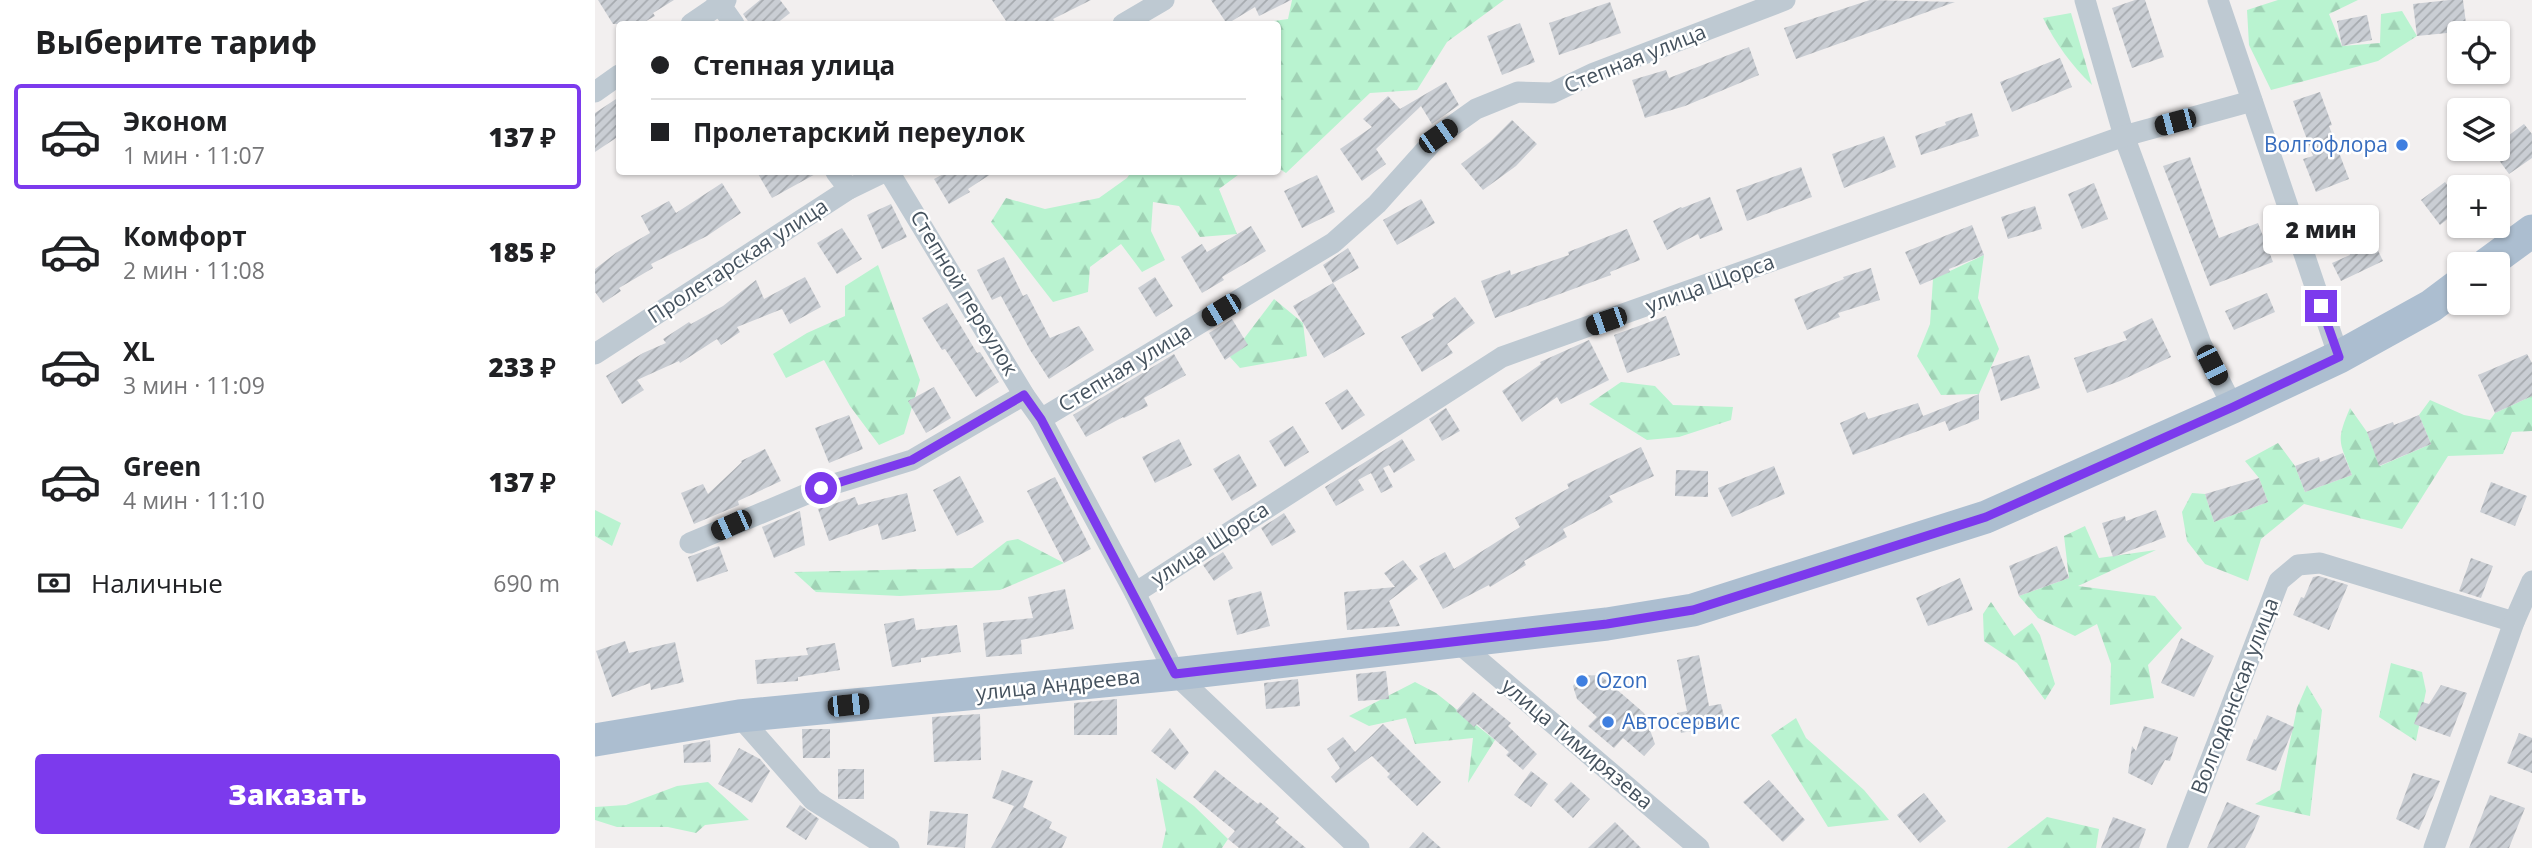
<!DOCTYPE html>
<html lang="ru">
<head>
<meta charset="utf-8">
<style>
  body { margin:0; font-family:"Open Sans",sans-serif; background:#f6f6f6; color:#202124; height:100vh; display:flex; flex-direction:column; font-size:26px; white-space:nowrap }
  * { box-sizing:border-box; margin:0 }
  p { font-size:23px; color:#757577 }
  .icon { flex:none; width:38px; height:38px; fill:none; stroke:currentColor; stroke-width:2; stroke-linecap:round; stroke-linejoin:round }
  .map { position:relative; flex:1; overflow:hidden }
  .drawer { display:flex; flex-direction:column; background:#fff; width:595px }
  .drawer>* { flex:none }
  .hud { position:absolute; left:21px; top:21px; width:665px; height:154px; border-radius:7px; box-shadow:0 2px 5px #0004; display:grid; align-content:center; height:154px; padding:0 35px; background:#fff }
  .tools { position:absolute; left:1852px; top:21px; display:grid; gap:14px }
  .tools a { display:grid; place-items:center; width:63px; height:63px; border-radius:7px; background:#fff; box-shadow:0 2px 5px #0004; font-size:35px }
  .end { position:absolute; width:32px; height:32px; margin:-16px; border:9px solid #7c3aed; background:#fff; box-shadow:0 0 0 4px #fff }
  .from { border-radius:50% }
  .bubble { position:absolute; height:49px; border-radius:7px; background:#fff; box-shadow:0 2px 5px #0004; font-size:23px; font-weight:800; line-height:49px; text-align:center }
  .car { position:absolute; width:21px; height:42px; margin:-21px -10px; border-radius:9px; box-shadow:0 0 5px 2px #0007; background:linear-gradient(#222 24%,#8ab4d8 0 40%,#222 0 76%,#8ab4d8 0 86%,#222 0) }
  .hud b { display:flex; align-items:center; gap:24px; height:66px; font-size:26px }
  .hud b+b { border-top:2px solid #e0e0e0 }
  .hud i { width:18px; height:18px; background:#202124 }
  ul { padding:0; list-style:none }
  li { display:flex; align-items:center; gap:21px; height:105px; margin:0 14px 10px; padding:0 21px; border:4px solid transparent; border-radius:7px }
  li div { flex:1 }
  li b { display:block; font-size:26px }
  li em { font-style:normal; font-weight:800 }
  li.selected { border-color:#7c3aed }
  li>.icon { width:63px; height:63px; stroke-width:1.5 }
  h2 { padding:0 35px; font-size:32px; line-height:84px }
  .pay { display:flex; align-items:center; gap:18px; height:77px; padding:0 35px; font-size:26px }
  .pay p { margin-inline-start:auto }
  .button { display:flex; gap:14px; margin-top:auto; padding:14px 35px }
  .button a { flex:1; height:80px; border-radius:7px; background:#7c3aed; color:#fff; font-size:28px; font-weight:800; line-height:80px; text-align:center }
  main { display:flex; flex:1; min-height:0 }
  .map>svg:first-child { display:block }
  .forest { fill:url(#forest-firs) }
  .building { fill:url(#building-hatch) }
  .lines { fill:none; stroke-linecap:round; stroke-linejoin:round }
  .street { stroke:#bec9d2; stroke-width:21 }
  .primary { stroke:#acbed0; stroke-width:33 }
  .route { stroke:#7c3aed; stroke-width:9 }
  .shop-dot { fill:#3f7fe0; stroke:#fff; stroke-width:2.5 }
  .labels { text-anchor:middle; stroke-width:5; stroke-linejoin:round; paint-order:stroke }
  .street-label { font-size:21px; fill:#45525e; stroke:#fff }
  .shop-label { font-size:21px; fill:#366cbe; stroke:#fff; text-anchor:start }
</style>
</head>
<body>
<main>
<section class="drawer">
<h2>Выберите тариф</h2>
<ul>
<li class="selected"><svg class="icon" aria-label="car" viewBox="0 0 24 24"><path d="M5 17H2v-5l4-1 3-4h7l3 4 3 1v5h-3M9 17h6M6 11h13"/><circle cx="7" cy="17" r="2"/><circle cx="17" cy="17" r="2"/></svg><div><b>Эконом</b><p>1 мин · 11:07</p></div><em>137 ₽</em></li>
<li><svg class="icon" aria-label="car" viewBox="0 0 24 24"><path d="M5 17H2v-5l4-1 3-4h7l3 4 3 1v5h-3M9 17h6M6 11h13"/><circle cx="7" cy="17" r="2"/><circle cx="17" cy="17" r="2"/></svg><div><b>Комфорт</b><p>2 мин · 11:08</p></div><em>185 ₽</em></li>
<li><svg class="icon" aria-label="car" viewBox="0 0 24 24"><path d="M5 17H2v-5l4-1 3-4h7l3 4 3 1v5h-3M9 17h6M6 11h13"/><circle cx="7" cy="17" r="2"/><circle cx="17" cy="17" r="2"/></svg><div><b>XL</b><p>3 мин · 11:09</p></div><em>233 ₽</em></li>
<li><svg class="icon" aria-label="car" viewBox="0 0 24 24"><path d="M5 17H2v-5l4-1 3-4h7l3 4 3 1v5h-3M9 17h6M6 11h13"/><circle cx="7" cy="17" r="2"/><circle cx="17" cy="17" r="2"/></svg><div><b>Green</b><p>4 мин · 11:10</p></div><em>137 ₽</em></li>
</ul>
<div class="pay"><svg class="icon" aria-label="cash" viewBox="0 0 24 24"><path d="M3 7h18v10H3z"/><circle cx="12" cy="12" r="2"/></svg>Наличные<p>690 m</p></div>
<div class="button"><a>Заказать</a></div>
</section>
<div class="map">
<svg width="1937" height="848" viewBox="0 0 1937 848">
  <defs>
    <pattern id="forest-firs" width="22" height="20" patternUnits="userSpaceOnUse" patternTransform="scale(1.75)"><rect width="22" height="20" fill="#b9f3d0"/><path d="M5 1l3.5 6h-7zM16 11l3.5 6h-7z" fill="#a0d2b5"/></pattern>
    <pattern id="building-hatch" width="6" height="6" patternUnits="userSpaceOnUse" patternTransform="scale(1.75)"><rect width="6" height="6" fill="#caced4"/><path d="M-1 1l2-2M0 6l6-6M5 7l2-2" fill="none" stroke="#a6aaaf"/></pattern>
  </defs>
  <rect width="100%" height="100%" fill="#f2efef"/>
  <g class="forest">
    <polygon points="697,0 909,0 852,42 822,90 775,93 691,173 683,168 682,24 656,24 693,19"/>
    <polygon points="1683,0 1763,0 1734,14 1747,46 1785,43 1786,14 1807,11 1822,36 1783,61 1676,90 1654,45 1652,10"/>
    <path d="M1476,13L1497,85C1476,65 1461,44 1448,18Z"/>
    <polygon points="536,172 647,172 624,189 642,234 605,237 584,206 558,202 556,231 570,260 547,272 526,244 495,267 493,292 458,302 396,222 411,198 450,209 504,198 532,178"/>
    <polygon points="1389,255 1383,298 1404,349 1384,394 1346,395 1322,356 1335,324 1338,279"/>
    <polygon points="283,265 325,380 309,434 284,445 255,406 229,360 191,378 178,354 212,333 250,316 250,286"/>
    <polygon points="679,299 708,323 712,356 645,368 635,357"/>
    <polygon points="1026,382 1060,386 1078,405 1138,407 1136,420 1084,437 1052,440 994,404"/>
    <path d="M1937,396V431L1917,432L1908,454L1853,456L1807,529L1709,504L1666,539L1653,581L1610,564L1592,541L1587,512L1597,493L1610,494L1619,522L1673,502L1664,478L1650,461L1683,443L1700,466L1710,492L1757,475C1745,441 1740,443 1755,408L1772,432L1785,466L1836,444L1824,415L1835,400L1869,415L1895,420L1900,413Z"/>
    <polygon points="0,510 26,523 17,546 0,536"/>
    <polygon points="1490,526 1504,558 1561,550 1483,586 1560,596 1587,628 1553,665 1559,698 1515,705 1516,664 1502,624 1480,636 1443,618 1424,596 1474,578 1469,536"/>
    <polygon points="423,539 469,563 405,590 305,596 221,592 199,572 377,568 412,541"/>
    <polygon points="1396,602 1419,636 1437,623 1445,635 1460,684 1450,700 1422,663 1389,641 1388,614"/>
    <polygon points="1796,663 1827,672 1831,691 1821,741 1784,717"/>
    <polygon points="820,682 841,693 900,740 873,783 878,738 820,744 811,718 774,726 754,716"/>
    <polygon points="1712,685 1727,710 1715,816 1660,804 1685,790 1702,708"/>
    <polygon points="1201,718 1211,738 1269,790 1294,820 1233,827 1176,735"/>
    <polygon points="561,778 599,806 633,839 627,848 567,848 571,830"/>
    <polygon points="113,782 154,820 110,825 101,833 73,827 22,827 0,820 0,807 31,805 82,786"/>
    <polygon points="1452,817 1504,829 1501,848 1412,848"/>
  </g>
  <g class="building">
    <polygon points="3,0 79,0 58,13 60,16 46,24 18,24"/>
    <polygon points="165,0 185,0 195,13 181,24 155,24 148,14"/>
    <polygon points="397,0 496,0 458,19 462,24 413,24"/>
    <polygon points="616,0 696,0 664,16 660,7 632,24"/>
    <polygon points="1275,0 1360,2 1201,59 1189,28"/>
    <polygon points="1540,0 1550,0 1569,57 1537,68 1517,8"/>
    <polygon points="1854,0 1868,0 1872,31 1822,36 1818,4"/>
    <polygon points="1015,2 1026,33 964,55 954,23"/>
    <polygon points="1772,15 1777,40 1747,46 1742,21"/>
    <polygon points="925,23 940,62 907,75 892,36"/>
    <polygon points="1154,47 1164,75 1090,106 1050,118 1037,80 1071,70 1074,78"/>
    <polygon points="1465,58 1477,87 1417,112 1405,82"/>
    <polygon points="851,82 864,105 837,124 826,106 781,149 791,164 767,181 745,149 777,127 768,119 793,96 805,109"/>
    <polygon points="1725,92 1737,125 1734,126 1754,179 1721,192 1708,159 1718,156 1698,101"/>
    <polygon points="24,97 24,136 0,152 0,113"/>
    <polygon points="1377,113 1384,136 1326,155 1320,136 1351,125 1350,122"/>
    <polygon points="917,120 942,144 921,166 888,190 866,164 896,141"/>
    <polygon points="1929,124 1937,134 1937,158 1914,174 1896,149 1902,149 1902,144"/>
    <polygon points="1289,136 1301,167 1249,188 1237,154"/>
    <polygon points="1595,157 1624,238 1663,223 1678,262 1615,286 1568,166"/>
    <polygon points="1206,167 1217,197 1152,221 1141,190"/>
    <polygon points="162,172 224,172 177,198"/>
    <polygon points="352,172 399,172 373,189 375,192 354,204 339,179"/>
    <polygon points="722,175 740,212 707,228 689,191"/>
    <polygon points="1850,182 1864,201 1864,210 1845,225 1826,200"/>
    <polygon points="127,183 146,213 112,236 56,264 58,268 24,288 26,291 8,303 0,292 0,269 21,253 55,233 46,216 74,201 81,213"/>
    <polygon points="1499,183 1513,219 1487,229 1473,194"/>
    <polygon points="1115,197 1128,230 1105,239 1103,234 1072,250 1058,221 1086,207 1087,208"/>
    <polygon points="826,199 840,223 802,245 788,220"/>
    <polygon points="296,204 312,237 287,249 272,215"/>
    <polygon points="1440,206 1447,229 1413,239 1406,217"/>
    <polygon points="1377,225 1389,255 1354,269 1355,272 1325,285 1310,252"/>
    <polygon points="656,226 671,251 627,277 629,280 607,293 586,257 607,244 612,252"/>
    <polygon points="247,228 267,259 242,274 222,243"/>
    <polygon points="1032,229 1045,260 1015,272 1016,275 900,318 886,281 915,270 916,275 974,255 973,252"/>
    <polygon points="1777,238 1788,261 1746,281 1737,263 1755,255 1753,249"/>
    <polygon points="753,248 764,268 738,283 728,265"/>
    <polygon points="409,257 428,296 432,294 455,338 484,326 499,350 454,379 435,350 406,296 397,300 382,270"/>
    <polygon points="1276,268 1285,300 1243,313 1245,317 1212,330 1199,299 1249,279 1248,277"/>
    <polygon points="210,277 226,307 195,324 187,309 142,327 145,332 126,345 122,339 85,363 84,361 42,380 49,390 27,404 11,376 48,353 71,343 68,339 94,322 96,324 128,306 161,280 169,299"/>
    <polygon points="560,277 578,306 561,317 543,288"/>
    <polygon points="738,283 770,334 729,358 698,306"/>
    <polygon points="1672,293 1680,312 1639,330 1630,311"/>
    <polygon points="860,297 880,323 852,344 858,353 827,372 806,337 839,318 837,314"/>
    <polygon points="352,303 382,353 385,352 404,382 381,397 350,349 347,350 327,318"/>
    <polygon points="1071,316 1085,355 1032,373 1019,335"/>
    <polygon points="1557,318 1576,357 1525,381 1492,393 1479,358 1532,340 1528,332"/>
    <polygon points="637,319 653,345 630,360 614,333"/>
    <polygon points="994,340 1014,380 966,404 962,397 927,422 907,391 946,364 945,362"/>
    <polygon points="579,354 591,375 549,398 553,406 529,418 528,417 491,437 478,415"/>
    <polygon points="1932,354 1937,363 1937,396 1900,413 1883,375"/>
    <polygon points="1434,355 1445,388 1406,401 1396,367"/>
    <polygon points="339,387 356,418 331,433 313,401"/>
    <polygon points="752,389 770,415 747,430 730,403"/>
    <polygon points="1384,394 1384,419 1354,431 1350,421 1258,455 1245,423 1270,412 1273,419 1323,403 1328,416"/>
    <polygon points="851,408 865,431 847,441 834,419"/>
    <polygon points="254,415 268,449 234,463 220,428"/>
    <polygon points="1824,415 1836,444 1784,466 1772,432 1798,422 1799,425"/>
    <polygon points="698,426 714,452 690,467 674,441"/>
    <polygon points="584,439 597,465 560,483 547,457"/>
    <polygon points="807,439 820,460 799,473 794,465 788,468 798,487 786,493 776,473 763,480 769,490 741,506 730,487"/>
    <polygon points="1046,447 1059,476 1014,496 1018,502 968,529 972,537 929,561 931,565 895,587 894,585 848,609 824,566 850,552 859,569 925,527 920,518 974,488 972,484"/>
    <polygon points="170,449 186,481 143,501 144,505 99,524 86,493 108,484 113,494 147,462 146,461"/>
    <polygon points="1748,453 1757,475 1710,492 1700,466 1724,457 1725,462"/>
    <polygon points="644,454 662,486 637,501 618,469"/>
    <polygon points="1179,466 1190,494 1137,517 1123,488"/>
    <polygon points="1081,470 1113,471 1113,497 1080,496"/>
    <polygon points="365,476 389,522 362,536 338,490"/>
    <polygon points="460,477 496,549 469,563 432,491"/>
    <polygon points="1664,478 1673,502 1619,522 1610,494"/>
    <polygon points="1896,482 1932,496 1920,526 1885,512"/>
    <polygon points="312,493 321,531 287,540 283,524 234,541 223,509 260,497 263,505"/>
    <polygon points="1561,510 1571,537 1518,557 1507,523 1530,516 1531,521"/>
    <polygon points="205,511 210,545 179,558 167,527"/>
    <polygon points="689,513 701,532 677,546 666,528"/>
    <polygon points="124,546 133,571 102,582 93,557"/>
    <polygon points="1462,546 1474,578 1424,596 1414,566"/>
    <polygon points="628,552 638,568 619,581 608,565"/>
    <polygon points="1876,558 1898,566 1886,598 1864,591"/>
    <polygon points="808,560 823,579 794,601 805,626 752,630 749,592 800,587 789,573"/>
    <polygon points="1724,576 1753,585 1734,630 1698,615 1706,597 1709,598 1718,577"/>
    <polygon points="1365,578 1378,610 1333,626 1321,598"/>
    <polygon points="470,589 479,629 426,640 427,654 391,657 388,623 438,618 433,597"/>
    <polygon points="666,591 675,626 642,635 633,600"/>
    <polygon points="319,618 321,630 362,625 366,652 326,658 326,662 297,667 289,624"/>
    <polygon points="1586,638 1619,656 1599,697 1566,683"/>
    <polygon points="30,641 34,653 80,642 89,682 56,690 55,683 17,697 1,651"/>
    <polygon points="240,643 245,670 203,677 203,681 162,684 160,660 213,655 211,648"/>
    <polygon points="1104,655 1114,706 1126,704 1131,724 1086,733 1082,713 1092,711 1082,660"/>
    <polygon points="791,671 794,699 763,701 761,674"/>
    <polygon points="1005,675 1049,713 1060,744 1049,756 1028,738 1019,748 993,726 1002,717 982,699 978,686 984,676"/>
    <polygon points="703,679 705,706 671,709 669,683"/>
    <polygon points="1846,685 1872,693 1855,737 1819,724 1827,702 1834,704"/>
    <polygon points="878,692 916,723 913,726 942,754 928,770 911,755 914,752 882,724 879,727 861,711"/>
    <polygon points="522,699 522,735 479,735 479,703"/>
    <polygon points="385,714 386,760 339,762 337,717"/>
    <polygon points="1672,715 1699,727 1681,771 1651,760 1659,739 1661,740"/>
    <polygon points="788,724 846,782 822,806 792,777 795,774 777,756 741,783 736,777 745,768 732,749 748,737 760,752"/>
    <polygon points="1549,726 1583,737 1575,761 1570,760 1557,785 1533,773 1537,746 1541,751"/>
    <polygon points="575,728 594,753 580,770 556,751"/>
    <polygon points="207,729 235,729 235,758 208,758"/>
    <polygon points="1924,733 1937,738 1937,773 1912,763"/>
    <polygon points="115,740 116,762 89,763 88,745"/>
    <polygon points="144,748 165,759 175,771 157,803 123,784"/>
    <rect x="243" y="769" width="26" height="30"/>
    <polygon points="407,770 438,781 428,807 457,822 454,828 472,837 467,848 396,848 419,806 397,798"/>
    <polygon points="620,770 663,804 665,802 684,818 680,822 711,848 644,848 633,839 640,831 598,797"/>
    <polygon points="936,771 953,784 936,807 919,795"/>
    <polygon points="1818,773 1845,781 1824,830 1801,819"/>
    <polygon points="1174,780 1210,820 1188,842 1148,802"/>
    <polygon points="976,782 995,799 978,818 959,800"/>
    <polygon points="1329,793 1351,821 1325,843 1302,815"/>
    <polygon points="1895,795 1930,808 1914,848 1874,848"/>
    <polygon points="1632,802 1665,816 1656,837 1650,848 1612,848"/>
    <polygon points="205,805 224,819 211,840 191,827"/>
    <polygon points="335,811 373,814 370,848 332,845"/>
    <polygon points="1518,817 1551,829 1544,848 1506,848"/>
    <polygon points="1020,822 1046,848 993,848"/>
    <polygon points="828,832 846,848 814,848"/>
  </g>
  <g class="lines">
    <g class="street">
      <polyline points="122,0 139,24"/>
      <polyline points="1490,0 1529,136 1606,344 1638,407"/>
      <polyline points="1623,0 1744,357"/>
      <polyline points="96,24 131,0"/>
      <polyline points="528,24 569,0"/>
      <polyline points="0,92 24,75"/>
      <polyline points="241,172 254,189"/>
      <polyline points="294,172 429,395 446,419 540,593 580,674 764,848"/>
      <polyline points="0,354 254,189 289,172"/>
      <polyline points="446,419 738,243 782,204 843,136 881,109 923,92 957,93 999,73 1190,0"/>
      <polyline points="95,543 226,488 317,460 429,395"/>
      <polyline points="540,593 907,357 1529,136 1657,101"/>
      <polyline points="860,640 1104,848"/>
      <polyline points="144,716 218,800 294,848"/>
      <polyline points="1582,848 1684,581 1703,565 1725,563 1919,622"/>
      <polyline points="1839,848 1919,622 1937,581"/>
    </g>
    <g class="primary">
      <polyline points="1892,264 1937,231"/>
      <polyline points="0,740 144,716 580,674 1012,624 1098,610 1391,517 1638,407 1744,357 1836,306 1864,285"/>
    </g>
  </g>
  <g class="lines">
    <polyline class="route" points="226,488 317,460 429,395 446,419 580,674 1012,624 1098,610 1391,517 1638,407 1744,357 1726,306"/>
  </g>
  <g class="shop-dot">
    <circle cx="1807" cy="145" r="7"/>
    <circle cx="987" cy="681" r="7"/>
    <circle cx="1013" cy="722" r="7"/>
  </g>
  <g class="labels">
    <g class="street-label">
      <text transform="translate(1040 59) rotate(-22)" y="7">Степная улица</text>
      <text transform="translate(143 261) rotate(-33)" y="7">Пролетарская улица</text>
      <text transform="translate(1115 284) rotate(-20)" y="7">улица Щорса</text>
      <text transform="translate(369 293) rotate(59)" y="7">Степной переулок</text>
      <text transform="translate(530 368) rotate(-31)" y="7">Степная улица</text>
      <text transform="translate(615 544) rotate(-33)" y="7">улица Щорса</text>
      <text transform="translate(463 685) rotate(-6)" y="7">улица Андреева</text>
      <text transform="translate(1640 696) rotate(-69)" y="7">Волгодонская улица</text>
      <text transform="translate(982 744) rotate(40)" y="7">улица Тимирязева</text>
    </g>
    <g class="shop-label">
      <text x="1793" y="152" text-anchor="end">Волгофлора</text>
      <text x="1001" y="688">Ozon</text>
      <text x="1027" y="729">Автосервис</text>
    </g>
  </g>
</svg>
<div class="tools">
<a><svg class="icon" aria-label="locate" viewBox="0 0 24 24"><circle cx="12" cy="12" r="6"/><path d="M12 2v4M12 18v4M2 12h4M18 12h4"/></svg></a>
<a><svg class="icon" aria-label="layers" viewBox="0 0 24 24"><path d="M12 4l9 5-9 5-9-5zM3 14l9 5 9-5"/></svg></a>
<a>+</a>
<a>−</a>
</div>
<i class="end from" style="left:226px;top:488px"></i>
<i class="end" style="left:1726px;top:306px"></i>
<div class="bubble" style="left:1668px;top:205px;width:116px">2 мин</div>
<i class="car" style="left:1580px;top:122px;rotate:255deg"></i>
<i class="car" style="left:843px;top:136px;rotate:55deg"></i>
<i class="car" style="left:626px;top:310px;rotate:239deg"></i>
<i class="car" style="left:1011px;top:321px;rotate:251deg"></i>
<i class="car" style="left:1617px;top:365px;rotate:153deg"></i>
<i class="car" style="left:136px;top:525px;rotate:246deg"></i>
<i class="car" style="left:253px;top:705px;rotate:84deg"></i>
<div class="hud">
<b><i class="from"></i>Степная улица</b>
<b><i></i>Пролетарский переулок</b>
</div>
</div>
</main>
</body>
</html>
